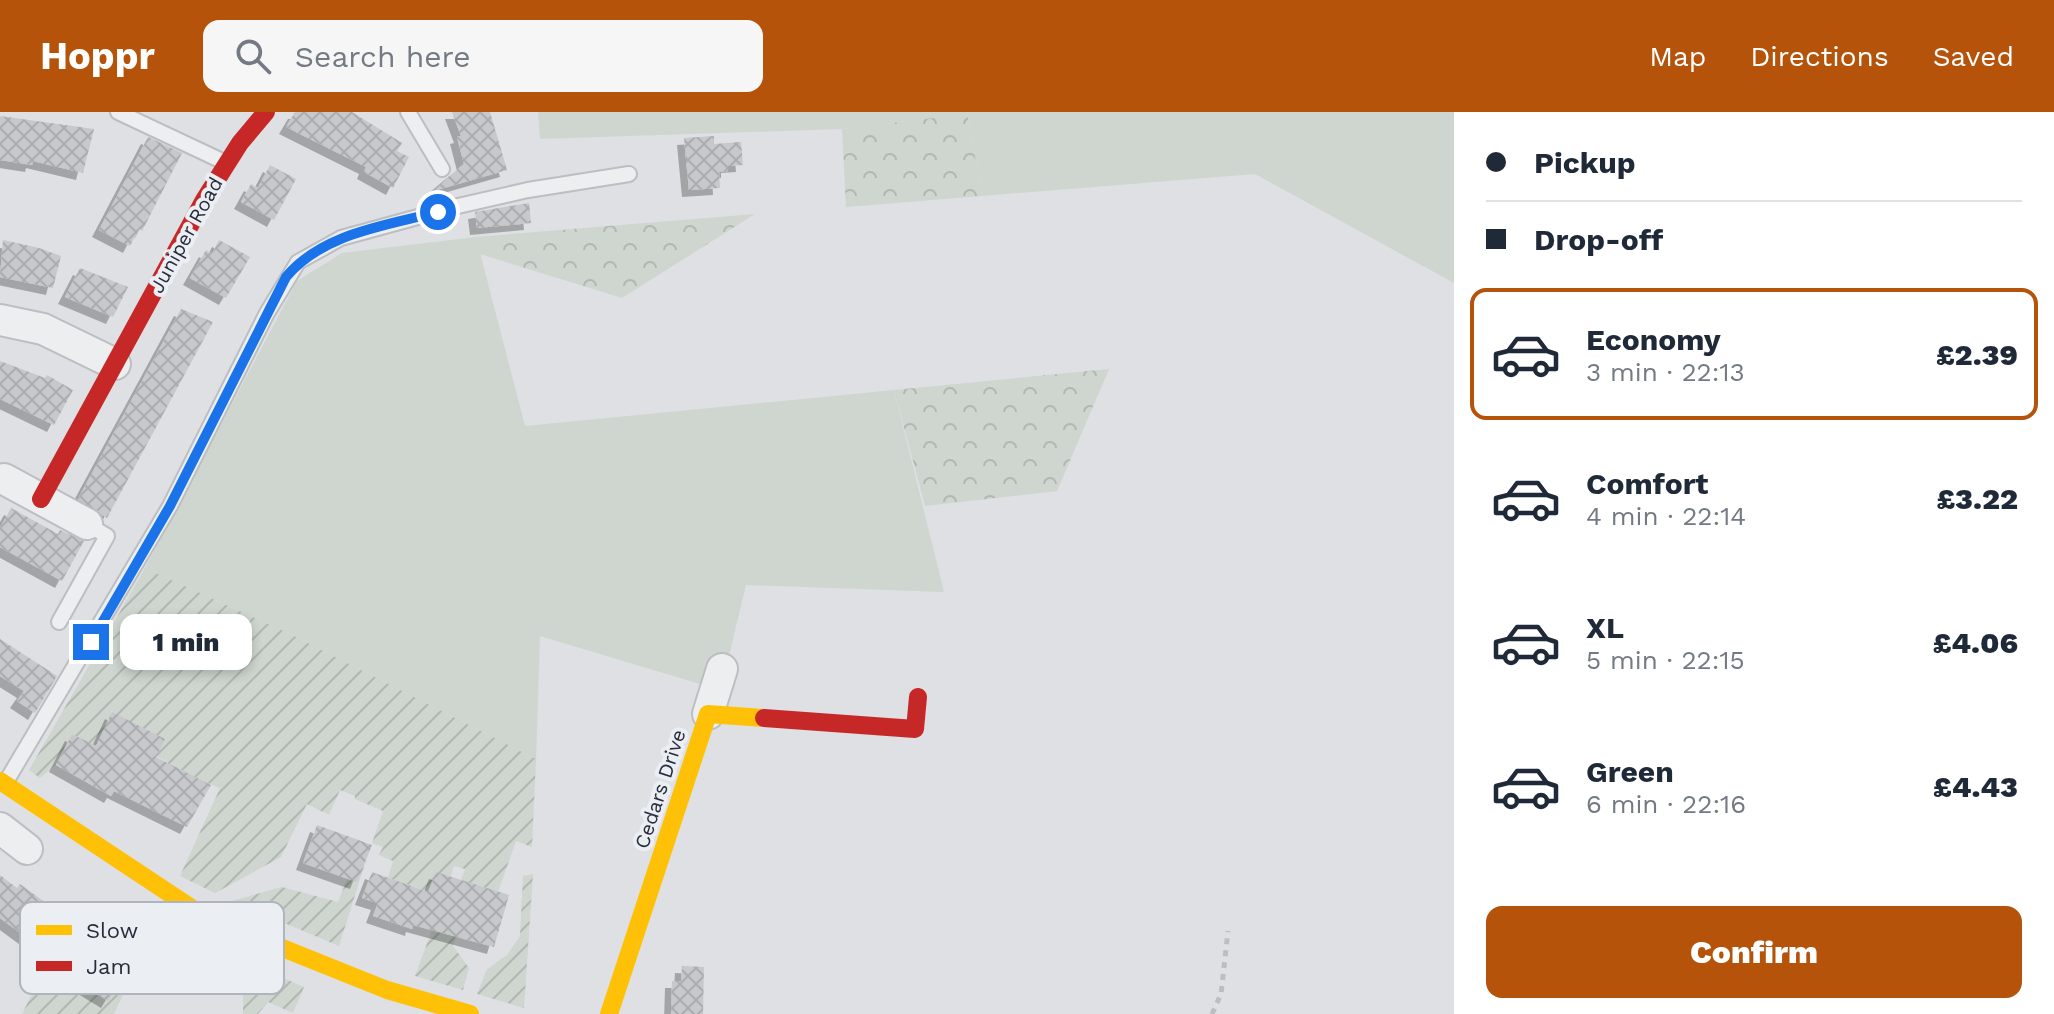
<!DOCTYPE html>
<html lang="en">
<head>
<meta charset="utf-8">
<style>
  body { margin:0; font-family:"Work Sans",sans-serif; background:#f6f6f7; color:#1f2937; height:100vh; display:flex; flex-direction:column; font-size:30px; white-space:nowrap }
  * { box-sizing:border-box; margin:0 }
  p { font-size:26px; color:#747a83 }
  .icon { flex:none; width:44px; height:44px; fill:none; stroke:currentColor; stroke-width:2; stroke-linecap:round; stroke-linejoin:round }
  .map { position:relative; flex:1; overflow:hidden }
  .panel { display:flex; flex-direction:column; background:#fff; width:600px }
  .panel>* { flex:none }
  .banner { display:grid; align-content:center; height:176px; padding:0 32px; background:#fff }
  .end { position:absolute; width:36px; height:36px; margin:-18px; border:10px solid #1a73e8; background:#fff; box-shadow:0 0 0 4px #fff }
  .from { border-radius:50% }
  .bubble { position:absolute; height:56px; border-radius:16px; background:#fff; box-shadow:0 4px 12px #0003; font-size:26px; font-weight:800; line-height:56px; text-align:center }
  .banner b { display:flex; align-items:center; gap:28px; height:76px; font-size:30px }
  .banner b+b { border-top:2px solid #e0e1e3 }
  .banner i { width:20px; height:20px; background:#1f2937 }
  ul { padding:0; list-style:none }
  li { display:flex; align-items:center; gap:24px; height:132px; margin:0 16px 12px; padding:0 16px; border:4px solid transparent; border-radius:16px }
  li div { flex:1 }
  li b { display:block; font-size:30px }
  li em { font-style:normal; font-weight:800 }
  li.selected { border-color:#b45309 }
  li>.icon { width:72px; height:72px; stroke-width:1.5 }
  .primary-button { display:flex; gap:16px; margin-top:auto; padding:16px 32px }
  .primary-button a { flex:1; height:92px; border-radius:16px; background:#b45309; color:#fff; font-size:32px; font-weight:800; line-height:92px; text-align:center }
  header { display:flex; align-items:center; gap:48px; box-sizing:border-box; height:112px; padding:0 40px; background:#b45309; color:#fff }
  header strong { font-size:38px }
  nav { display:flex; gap:44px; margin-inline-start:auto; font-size:28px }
  .search { width:560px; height:72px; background:#f6f6f7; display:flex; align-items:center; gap:20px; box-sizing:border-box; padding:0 28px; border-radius:16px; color:#747a83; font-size:30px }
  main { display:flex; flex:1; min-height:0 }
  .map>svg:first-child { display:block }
  .grass { fill:#ced6cf }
  .forest { fill:url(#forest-crowns) }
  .garden { fill:url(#garden-furrows); fill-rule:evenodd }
  .building { fill:url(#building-cross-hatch); filter:url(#shadow) }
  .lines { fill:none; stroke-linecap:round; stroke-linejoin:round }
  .lane-casing { stroke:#bcbec1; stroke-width:18 }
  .street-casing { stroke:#bcbec1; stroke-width:34 }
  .path { stroke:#bdbec3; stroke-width:5; stroke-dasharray:6 6; stroke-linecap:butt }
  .lane { stroke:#edeef0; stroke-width:14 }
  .street { stroke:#edeef0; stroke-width:30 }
  .slow { stroke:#ffc107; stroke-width:18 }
  .jam { stroke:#c62828; stroke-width:18 }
  .route { stroke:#1a73e8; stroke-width:10 }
  .labels { text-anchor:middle; stroke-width:8; stroke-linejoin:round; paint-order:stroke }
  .street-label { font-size:20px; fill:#282d3a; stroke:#ebeef3 }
  .key { fill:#ebeef3; stroke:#b0b4bc; stroke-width:2 }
  .key-label { font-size:22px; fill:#282d3a }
</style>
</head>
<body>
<header>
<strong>Hoppr</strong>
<div class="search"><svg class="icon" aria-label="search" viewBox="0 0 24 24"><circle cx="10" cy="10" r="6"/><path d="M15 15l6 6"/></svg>Search here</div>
<nav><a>Map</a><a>Directions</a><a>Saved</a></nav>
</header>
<main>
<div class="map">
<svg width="1454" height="902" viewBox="0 0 1454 902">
  <defs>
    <pattern id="forest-crowns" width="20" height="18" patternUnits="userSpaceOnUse" patternTransform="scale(2)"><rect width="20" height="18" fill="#ced6cf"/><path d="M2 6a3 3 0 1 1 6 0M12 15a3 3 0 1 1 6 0" fill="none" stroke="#b1b8b2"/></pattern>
    <pattern id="garden-furrows" width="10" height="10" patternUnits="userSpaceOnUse" patternTransform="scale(2)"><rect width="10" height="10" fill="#ced6cf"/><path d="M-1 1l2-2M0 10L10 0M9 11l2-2" fill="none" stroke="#b1b8b2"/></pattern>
    <pattern id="building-cross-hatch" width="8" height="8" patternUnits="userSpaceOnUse" patternTransform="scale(2)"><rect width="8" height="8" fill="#c6c8cb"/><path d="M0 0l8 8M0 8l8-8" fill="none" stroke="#aaacaf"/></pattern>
    <filter id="shadow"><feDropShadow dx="-7" dy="7" stdDeviation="0" flood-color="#0004"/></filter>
  </defs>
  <rect width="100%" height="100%" fill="#dee0e3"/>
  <g class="grass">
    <polygon points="538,0 941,0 942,5 842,17 540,27"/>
    <polygon points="967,0 1454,0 1454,171 1255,62 982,84"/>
    <polygon points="476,125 525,314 894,278 944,480 746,473 727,552 709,547 700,572 540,524 536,647 290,522 145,456 297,169 342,141"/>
  </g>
  <g class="forest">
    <polygon points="941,0 967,0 982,84 846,95 842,17 942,5"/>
    <polygon points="755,102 622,186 480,142 476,125"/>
    <polygon points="1109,257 1057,379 925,394 894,278"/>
  </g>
  <g class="garden">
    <path d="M145,456L290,522L536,647L532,735L516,729L498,780L456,824L453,834L469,856L463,878L415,864L444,785L388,766L393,749L379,743L383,735L372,731L383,699L355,687V684L340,678L329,703L307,692L281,745L215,781L180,764L220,676L200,668L159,669L168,650L152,642L112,601L96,634L72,622L56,653L40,666L29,658ZM454,754L465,757L457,779L447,776Z"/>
    <polygon points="358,739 368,742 339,834 232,789 282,775 338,790"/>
    <polygon points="533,762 524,896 477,882 487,857 507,843 520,824 523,764"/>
    <polygon points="54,838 72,849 64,863 108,888 121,868 128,872 114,902 22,902"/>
    <polygon points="258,855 304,875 293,901 268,890 258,902 243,902 243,879"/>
  </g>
  <g class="building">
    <polygon points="295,0 352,0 402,31 397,39 409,45 393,76 364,60 366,55 286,15"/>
    <polygon points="452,0 490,0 507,58 430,80 464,52 457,25 461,24"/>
    <polygon points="0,4 94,17 83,61 33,49 32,53 0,48"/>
    <polygon points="714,24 714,32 741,30 743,53 728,54 728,59 719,60 720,76 689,78 684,26"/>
    <polygon points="148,25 182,41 142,119 139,117 130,134 99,118"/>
    <polygon points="270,53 296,67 274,108 241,90 251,72 258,76"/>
    <polygon points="529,91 531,111 477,116 475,100"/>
    <polygon points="3,128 39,136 61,144 53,176 0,165"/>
    <polygon points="219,128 250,145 226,186 190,166 206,138 212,142"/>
    <polygon points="80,156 128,175 113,205 65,185"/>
    <polygon points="181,197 213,210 107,406 78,387"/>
    <polygon points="0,249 45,266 47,263 73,278 54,313 0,287"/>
    <polygon points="11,396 58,422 60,418 84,429 62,469 0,435 0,416"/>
    <polygon points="0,527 57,564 35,601 17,589 24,579 0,564"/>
    <polygon points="112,600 165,627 156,645 211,673 187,715 114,679 111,684 56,653 72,622 96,634"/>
    <polygon points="317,713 372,733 357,770 303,751"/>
    <polygon points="372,760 428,780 436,760 509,783 494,835 413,813 412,817 373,804 378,791 362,786"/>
    <polygon points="0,763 17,776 20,772 53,796 30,828 0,806"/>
    <polygon points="104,824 136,842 108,889 77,870"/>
    <polygon points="682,854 704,855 703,902 671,902 672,869 681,869"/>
  </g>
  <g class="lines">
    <defs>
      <g id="lane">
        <polyline points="118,0 222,49"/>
        <polyline points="408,0 442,57"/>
        <polyline points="59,510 107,424 87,412"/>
        <polyline points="7,668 170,394 267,201 298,150 341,126 458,94 528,78 629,62"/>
      </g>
      <g id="street">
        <polyline points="0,208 43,217 115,252"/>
        <polyline points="4,367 87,412"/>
        <polyline points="708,602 722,557"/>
        <polyline points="0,716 27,737"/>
      </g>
    </defs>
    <use href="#lane" class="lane-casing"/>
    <use href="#street" class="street-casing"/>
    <polyline class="path" points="1212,902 1221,882 1228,819"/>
    <use href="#lane" class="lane"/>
    <use href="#street" class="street"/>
    <g class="slow">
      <polyline points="0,669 205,805 387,878 470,902"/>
      <polyline points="609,902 708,602 764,606"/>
    </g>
    <g class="jam">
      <polyline points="41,387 204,88 240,31 266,0"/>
      <polyline points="764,606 915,617 918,585"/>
    </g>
  </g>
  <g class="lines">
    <path class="route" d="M91,530L170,394L286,165C323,121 385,114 438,100"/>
  </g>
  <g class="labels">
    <g class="street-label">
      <text transform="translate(186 123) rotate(-61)" y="7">Juniper Road</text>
      <text transform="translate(660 677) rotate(-72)" y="7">Cedars Drive</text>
    </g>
  </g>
  <rect x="20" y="790" width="264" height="92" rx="12" class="key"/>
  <rect x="36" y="813" width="36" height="10" fill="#ffc107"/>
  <rect x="36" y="849" width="36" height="10" fill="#c62828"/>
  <g class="key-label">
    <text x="86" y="826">Slow</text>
    <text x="86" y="862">Jam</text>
  </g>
</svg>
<i class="end from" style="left:438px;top:100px"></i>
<i class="end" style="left:91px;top:530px"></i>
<div class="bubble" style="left:120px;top:502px;width:132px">1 min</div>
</div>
<section class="panel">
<div class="banner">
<b><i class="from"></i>Pickup</b>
<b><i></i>Drop-off</b>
</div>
<ul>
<li class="selected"><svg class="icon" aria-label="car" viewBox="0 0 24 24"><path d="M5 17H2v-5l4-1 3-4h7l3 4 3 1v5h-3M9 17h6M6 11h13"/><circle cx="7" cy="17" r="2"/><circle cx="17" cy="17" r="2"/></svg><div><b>Economy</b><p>3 min · 22:13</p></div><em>£2.39</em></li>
<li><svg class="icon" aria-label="car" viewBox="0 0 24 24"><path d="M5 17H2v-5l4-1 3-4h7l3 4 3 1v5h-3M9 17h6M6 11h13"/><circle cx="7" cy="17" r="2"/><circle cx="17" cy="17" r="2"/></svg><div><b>Comfort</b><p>4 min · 22:14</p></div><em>£3.22</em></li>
<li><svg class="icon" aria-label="car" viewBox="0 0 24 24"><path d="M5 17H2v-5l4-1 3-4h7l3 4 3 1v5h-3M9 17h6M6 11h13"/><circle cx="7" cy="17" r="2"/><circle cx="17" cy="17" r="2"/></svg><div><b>XL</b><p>5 min · 22:15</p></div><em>£4.06</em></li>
<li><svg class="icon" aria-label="car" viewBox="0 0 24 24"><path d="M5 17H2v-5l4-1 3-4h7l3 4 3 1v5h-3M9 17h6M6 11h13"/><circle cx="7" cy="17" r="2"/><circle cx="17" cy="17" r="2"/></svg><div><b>Green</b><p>6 min · 22:16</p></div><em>£4.43</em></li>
</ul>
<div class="primary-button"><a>Confirm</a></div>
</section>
</main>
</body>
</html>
